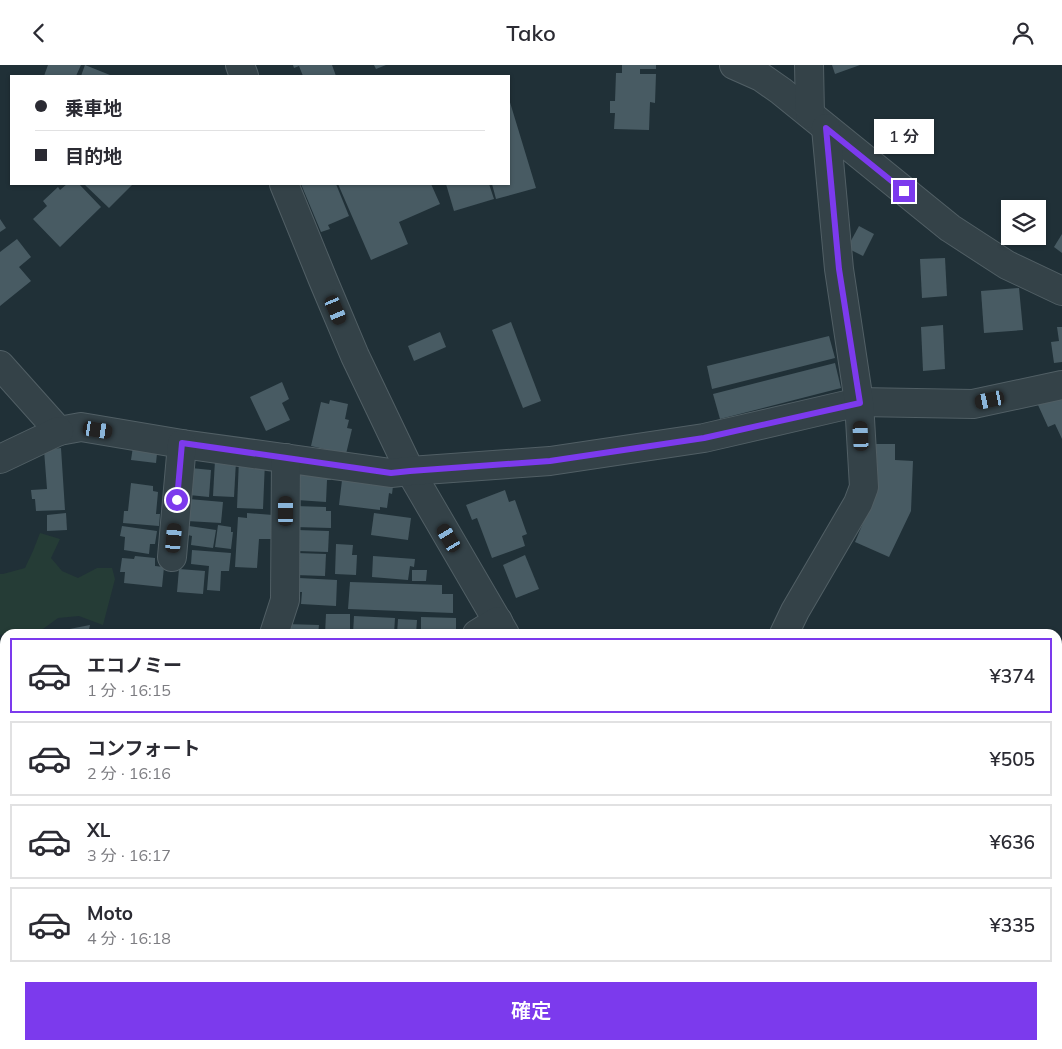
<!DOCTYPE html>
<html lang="ja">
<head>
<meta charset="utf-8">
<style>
  body { margin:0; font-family:Mulish,"Noto Sans JP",sans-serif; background:#f2f2f3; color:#2b2b33; height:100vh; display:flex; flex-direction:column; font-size:19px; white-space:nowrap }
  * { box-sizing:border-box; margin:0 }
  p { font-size:16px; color:#7c7c81 }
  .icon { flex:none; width:28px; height:28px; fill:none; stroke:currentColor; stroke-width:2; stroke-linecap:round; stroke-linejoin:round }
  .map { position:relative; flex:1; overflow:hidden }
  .side { position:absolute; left:0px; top:564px; width:1062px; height:421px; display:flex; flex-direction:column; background:#fff; border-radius:15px 15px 0 0; box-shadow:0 1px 4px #0004 }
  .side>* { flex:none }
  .guide { position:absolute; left:10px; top:10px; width:500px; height:110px; border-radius:0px; box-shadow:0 1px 4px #0004; display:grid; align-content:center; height:110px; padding:0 25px; background:#fff }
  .tools { position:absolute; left:1001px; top:135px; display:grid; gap:10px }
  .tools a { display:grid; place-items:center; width:45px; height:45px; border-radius:0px; background:#fff; box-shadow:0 1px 4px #0004; font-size:25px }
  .end { position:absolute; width:22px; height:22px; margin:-11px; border:6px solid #7c3aed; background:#fff; box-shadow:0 0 0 2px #fff }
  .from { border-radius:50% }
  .bubble { position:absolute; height:35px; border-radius:0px; background:#fff; box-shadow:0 1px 4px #0004; font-size:16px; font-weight:600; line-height:35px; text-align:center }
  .car { position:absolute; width:15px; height:30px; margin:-15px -8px; border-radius:6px; box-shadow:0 0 4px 1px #0007; background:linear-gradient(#222 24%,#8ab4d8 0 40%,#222 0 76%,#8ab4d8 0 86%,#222 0) }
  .guide b { display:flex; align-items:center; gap:18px; height:48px; font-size:19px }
  .guide b+b { border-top:1px solid #e1e1e2 }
  .guide i { width:12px; height:12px; background:#2b2b33 }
  ul { padding:9px 0 0; list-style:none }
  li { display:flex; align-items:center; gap:15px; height:75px; margin:0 10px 8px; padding:0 15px; border:2px solid #e1e1e2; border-radius:0px }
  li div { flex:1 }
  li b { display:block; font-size:19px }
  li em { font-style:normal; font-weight:600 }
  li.active { border-color:#7c3aed }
  li>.icon { width:45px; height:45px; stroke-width:1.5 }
  .primary-button { display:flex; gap:10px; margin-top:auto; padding:10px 25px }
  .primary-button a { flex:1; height:58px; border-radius:0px; background:#7c3aed; color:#fff; font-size:20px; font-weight:600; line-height:58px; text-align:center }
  header { display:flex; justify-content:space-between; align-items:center; height:65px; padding:0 25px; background:#fff; font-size:22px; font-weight:600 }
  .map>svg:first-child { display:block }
  .green { fill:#253c36 }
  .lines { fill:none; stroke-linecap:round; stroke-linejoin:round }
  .stream { stroke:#324f5c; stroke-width:8 }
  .building { fill:#485b63 }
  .minor-casing { stroke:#515f65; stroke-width:30 }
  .path { stroke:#425753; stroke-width:3; stroke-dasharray:4 4; stroke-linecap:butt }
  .minor { stroke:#344248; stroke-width:28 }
  .route { stroke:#7c3aed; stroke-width:6 }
</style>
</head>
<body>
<header><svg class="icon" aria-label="back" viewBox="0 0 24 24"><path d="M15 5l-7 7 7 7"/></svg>Tako<svg class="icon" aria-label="person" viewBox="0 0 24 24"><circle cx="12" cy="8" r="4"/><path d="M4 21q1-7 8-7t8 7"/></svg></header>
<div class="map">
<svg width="1062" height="984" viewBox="0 0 1062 984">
  <rect width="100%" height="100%" fill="#203037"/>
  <g class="green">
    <polygon points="40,468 60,474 51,493 62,506 78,513 97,503 112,503 115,514 103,560 79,551 58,553 36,569 12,568 0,570 0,509 3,509 25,503 33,486"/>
    <polygon points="1058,631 1062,633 1062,713 1058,716"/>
    <polygon points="551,980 606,980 613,984 555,984"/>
  </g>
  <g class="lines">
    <g class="stream">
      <polyline points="0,889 5,892"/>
      <polyline points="139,980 144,984"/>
    </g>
  </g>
  <g class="building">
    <polygon points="48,0 81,0 76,11 44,11"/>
    <polygon points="85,0 110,10 109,11 81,11"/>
    <polygon points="293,0 332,0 336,11 303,11 299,1 294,3"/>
    <polygon points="374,0 386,0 376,4"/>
    <polygon points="622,0 656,0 656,4 640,4 640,9 656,9 655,38 650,37 649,65 614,64 615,48 610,48 610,36 615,36 616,8 622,8"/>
    <polygon points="832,0 860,0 835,9"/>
    <polygon points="509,34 536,123 496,134 492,119 509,119"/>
    <polygon points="67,119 79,119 101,142 60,182 33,154 47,141 43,136 58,122 60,125"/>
    <polygon points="84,119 133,119 109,143"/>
    <polygon points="301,119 336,119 349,151 328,160 330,164 321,167"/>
    <polygon points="338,119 431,119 440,139 399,157 408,179 371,195"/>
    <polygon points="446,119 489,119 494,134 454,146"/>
    <polygon points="0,154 6,163 0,167"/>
    <polygon points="859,161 874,169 863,191 847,183"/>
    <polygon points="1062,169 1062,188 1054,182"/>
    <polygon points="17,174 31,192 19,202 31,216 0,241 0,187"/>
    <polygon points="945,193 947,231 922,233 920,194"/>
    <polygon points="1019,223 1023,265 984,268 981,226"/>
    <polygon points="511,257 541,336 523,343 492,265"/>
    <polygon points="943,260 945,304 923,306 921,262"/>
    <polygon points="1057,262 1062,262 1062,297 1054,298 1051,277 1059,276"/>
    <polygon points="440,267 446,282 414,296 408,281"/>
    <polygon points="829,271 835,293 712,324 707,301"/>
    <polygon points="835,298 841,323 720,354 713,329"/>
    <polygon points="282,317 289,334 282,338 290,355 266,366 250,332"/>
    <polygon points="1062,328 1062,374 1055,359 1048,362 1038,340"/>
    <polygon points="330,335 348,339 345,354 349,355 347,363 352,364 346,389 311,381 321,337 329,339"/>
    <polygon points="134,375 158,379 156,398 131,395"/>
    <polygon points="875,379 895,379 895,395 913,396 911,446 889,492 855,477 872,437"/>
    <polygon points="61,383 65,445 36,446 35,434 32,434 31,425 47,424 44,385"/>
    <polygon points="239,394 265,396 263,444 237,443"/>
    <polygon points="215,395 236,396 234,432 213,431"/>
    <polygon points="191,403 211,405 209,432 189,430"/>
    <polygon points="295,405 331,407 331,415 327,415 326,437 297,435"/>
    <polygon points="343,407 394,413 392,429 389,428 387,443 380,442 380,445 339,440"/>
    <polygon points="131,418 153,421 153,426 158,427 156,449 160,449 159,461 123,458 124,446 128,446"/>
    <polygon points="505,425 509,437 515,435 527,469 522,471 525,481 492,493 477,453 472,455 466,440"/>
    <polygon points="189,434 223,437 221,458 187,456"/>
    <polygon points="295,441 326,442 326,446 331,446 331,463 295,462"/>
    <polygon points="66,448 67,465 47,466 47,450"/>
    <polygon points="247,448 273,450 272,474 259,474 257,503 235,502 238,452 247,453"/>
    <polygon points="374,448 411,453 408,475 371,470"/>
    <polygon points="218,460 231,462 231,467 233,467 231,484 215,482"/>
    <polygon points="122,461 157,466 155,479 150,479 149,489 124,485 125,472 120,471"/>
    <polygon points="189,461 216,465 213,483 191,480 192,471 188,470"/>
    <polygon points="297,465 329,466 328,487 297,486"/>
    <polygon points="336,479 353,480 352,490 357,490 356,510 335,509"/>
    <polygon points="192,485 231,488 229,506 221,506 220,526 207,525 209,501 191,499"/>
    <polygon points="296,488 326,489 325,511 295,510"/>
    <polygon points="525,490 539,524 516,533 503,500"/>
    <polygon points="135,491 155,493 155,501 164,502 162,522 124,518 125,507 120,507 122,493 134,494"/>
    <polygon points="373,491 415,494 414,502 410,501 408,515 372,512"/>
    <polygon points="179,504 205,506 203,529 177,527"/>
    <polygon points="412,505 427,505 426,516 412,516"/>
    <polygon points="299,513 337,515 336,541 301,539 302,527 299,527"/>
    <polygon points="350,517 442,520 442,529 453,529 453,548 348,544"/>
    <polygon points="326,549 350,549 350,569 325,569"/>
    <polygon points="354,551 395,553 394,569 353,569"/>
    <polygon points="421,552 456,553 456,566 445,566 445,569 421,569"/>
    <polygon points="398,554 417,555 416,569 397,569"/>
    <polygon points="286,559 319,560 318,569 285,569"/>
    <polygon points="90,560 88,569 49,569 49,568"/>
    <polygon points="5,576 5,596 0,596 0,577"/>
    <polygon points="0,627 5,627 5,655 0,654"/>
    <rect x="0" y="659" width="5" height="28"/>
    <rect x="0" y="691" width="2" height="33"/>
    <rect x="0" y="727" width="5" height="28"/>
    <polygon points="5,940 5,971 0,968 0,947"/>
    <polygon points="30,980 57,980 54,984 35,984"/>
    <polygon points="64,980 123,980 127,984 61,984"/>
    <polygon points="710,980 783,980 785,982 782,984 705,984"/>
  </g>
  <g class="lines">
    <defs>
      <g id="minor">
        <polyline points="240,0 244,11"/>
        <polyline points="734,0 761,12 781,26 950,163 1007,200 1062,226"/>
        <polyline points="809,0 810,49"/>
        <polyline points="284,119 323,215 355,291 410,406 505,569"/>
        <polyline points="0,300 59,366 81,362 182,379 391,408 410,406 550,396 704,373 859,337 973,339 1062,320"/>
        <polyline points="0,394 59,366"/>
        <polyline points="172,492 182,379"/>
        <polyline points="274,569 285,535 286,393"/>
        <polyline points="477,569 498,556"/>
        <polyline points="784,569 795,546 858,438 864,422 859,337 839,204 826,63"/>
        <polyline points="0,613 5,613"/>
        <polyline points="0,768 5,769"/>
        <polyline points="808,980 812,984"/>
      </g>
    </defs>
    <use href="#minor" class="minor-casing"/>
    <polyline class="path" points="460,980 464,984"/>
    <use href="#minor" class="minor"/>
  </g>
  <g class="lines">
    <polyline class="route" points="177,435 182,378 391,408 410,406 550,396 704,373 860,338 839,204 826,63 904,126"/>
  </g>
</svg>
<div class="tools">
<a><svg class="icon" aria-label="layers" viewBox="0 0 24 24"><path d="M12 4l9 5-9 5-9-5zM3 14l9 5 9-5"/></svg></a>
</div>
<i class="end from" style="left:177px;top:435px"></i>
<i class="end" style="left:904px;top:126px"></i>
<div class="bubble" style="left:874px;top:54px;width:60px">1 分</div>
<i class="car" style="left:336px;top:245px;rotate:157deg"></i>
<i class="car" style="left:990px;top:335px;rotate:258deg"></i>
<i class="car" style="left:98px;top:365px;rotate:99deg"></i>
<i class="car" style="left:861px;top:371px;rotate:357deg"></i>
<i class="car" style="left:286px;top:446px;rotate:0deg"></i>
<i class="car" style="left:174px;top:473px;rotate:5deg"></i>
<i class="car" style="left:449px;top:473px;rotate:329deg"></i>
<div class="guide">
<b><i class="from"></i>乗車地</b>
<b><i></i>目的地</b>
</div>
<section class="side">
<ul>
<li class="active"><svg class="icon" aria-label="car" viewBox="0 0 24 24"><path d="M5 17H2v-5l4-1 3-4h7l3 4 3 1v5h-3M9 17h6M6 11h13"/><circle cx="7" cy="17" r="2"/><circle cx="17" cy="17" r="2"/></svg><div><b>エコノミー</b><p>1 分 · 16:15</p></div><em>¥374</em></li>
<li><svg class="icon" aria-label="car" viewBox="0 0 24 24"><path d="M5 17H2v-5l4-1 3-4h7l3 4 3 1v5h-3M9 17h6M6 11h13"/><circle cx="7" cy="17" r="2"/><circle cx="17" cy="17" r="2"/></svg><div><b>コンフォート</b><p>2 分 · 16:16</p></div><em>¥505</em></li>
<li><svg class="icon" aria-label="car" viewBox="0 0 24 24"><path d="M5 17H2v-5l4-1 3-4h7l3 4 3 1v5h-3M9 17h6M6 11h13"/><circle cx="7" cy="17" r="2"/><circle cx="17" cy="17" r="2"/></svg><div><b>XL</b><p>3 分 · 16:17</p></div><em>¥636</em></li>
<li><svg class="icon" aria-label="car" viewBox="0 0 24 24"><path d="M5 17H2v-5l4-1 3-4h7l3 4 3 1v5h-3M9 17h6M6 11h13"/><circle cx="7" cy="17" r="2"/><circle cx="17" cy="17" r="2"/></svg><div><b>Moto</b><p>4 分 · 16:18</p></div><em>¥335</em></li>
</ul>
<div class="primary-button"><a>確定</a></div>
</section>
</div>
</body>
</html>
